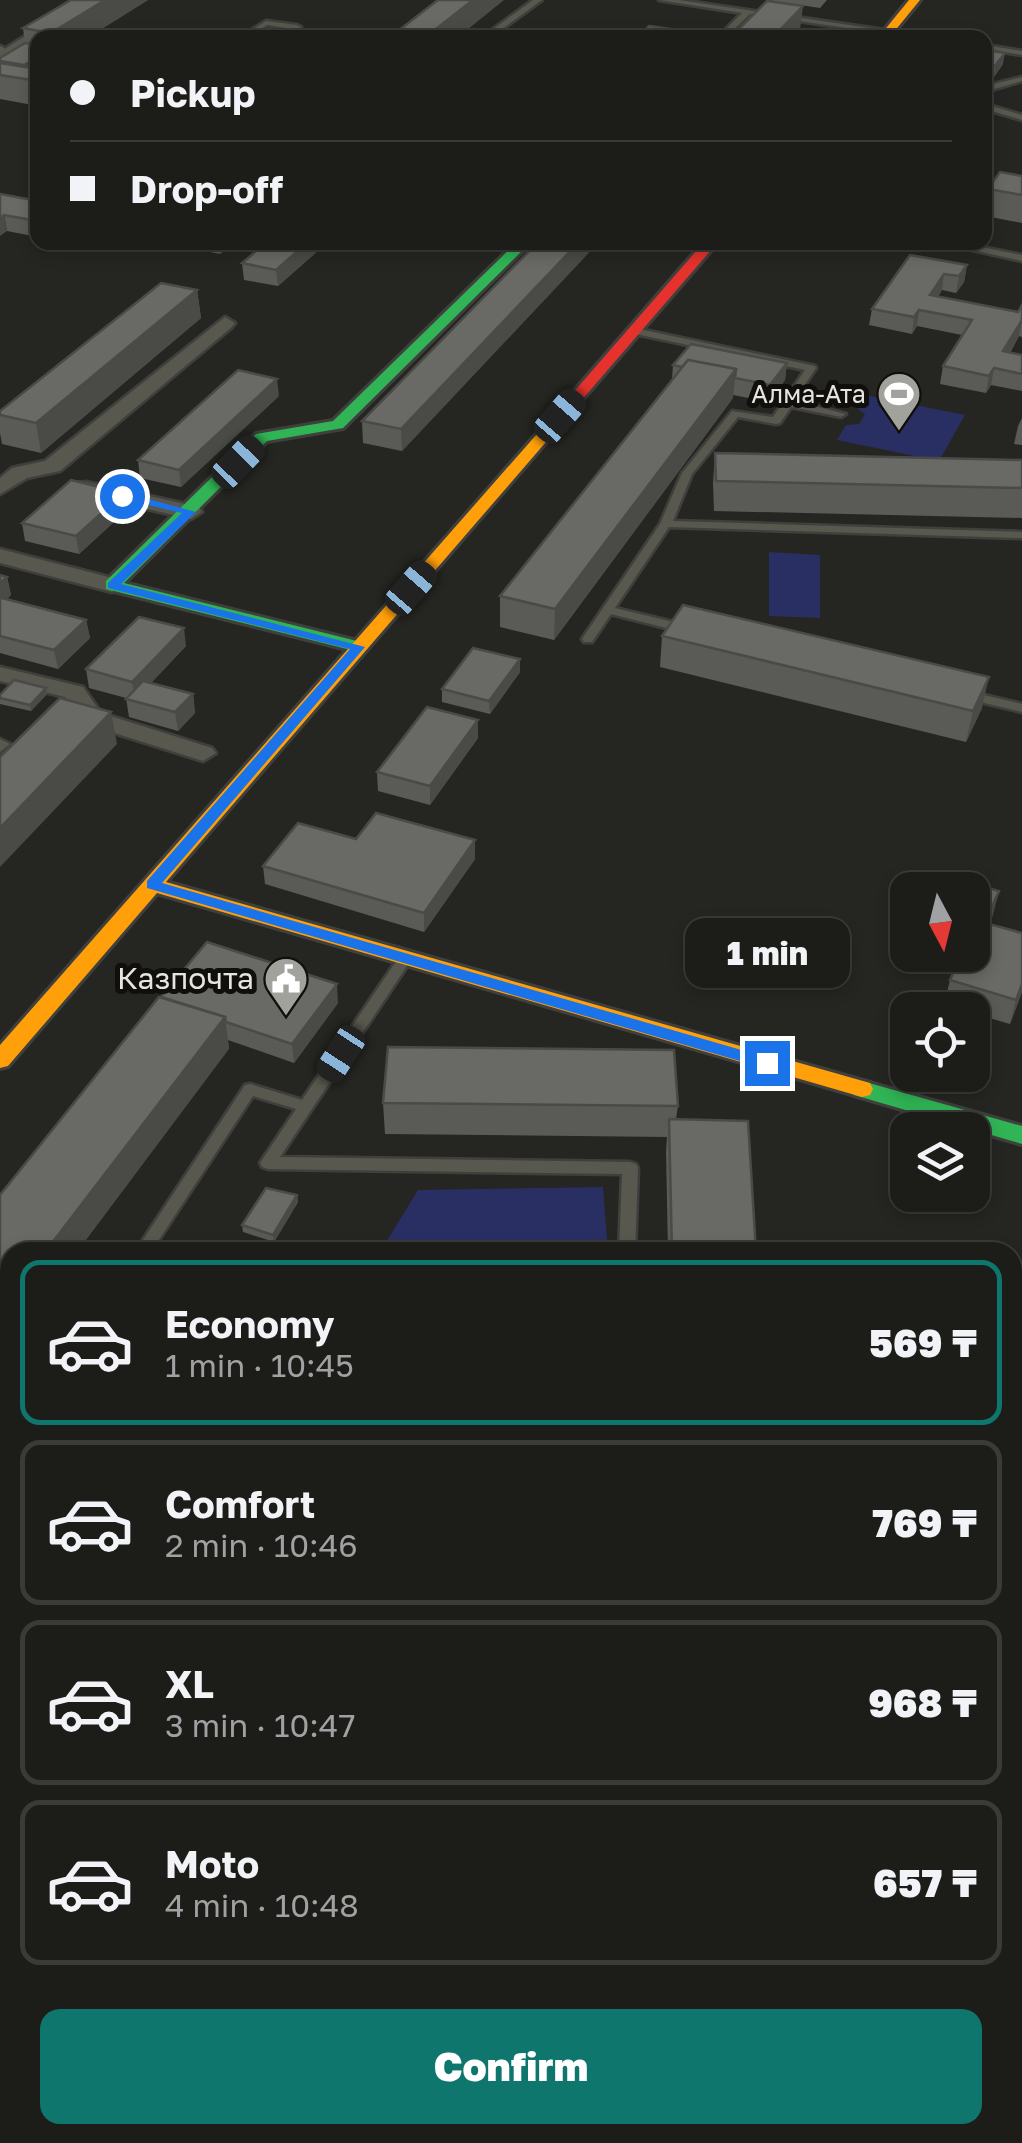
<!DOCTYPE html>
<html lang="en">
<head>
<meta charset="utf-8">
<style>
  body { margin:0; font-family:"Golos Text",sans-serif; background:#292926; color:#f1f3f6; height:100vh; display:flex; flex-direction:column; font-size:38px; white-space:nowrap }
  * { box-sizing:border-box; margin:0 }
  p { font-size:32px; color:#a0a1a2 }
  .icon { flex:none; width:55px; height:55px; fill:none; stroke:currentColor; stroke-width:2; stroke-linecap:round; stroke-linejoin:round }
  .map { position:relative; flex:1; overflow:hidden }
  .sheet { position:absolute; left:0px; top:1242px; width:1022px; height:902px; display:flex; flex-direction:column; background:#1c1c19; border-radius:30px 30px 0 0; box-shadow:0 5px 15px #0003,0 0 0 2px #3a3a38 }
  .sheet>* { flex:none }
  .banner { position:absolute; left:30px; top:30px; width:962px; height:220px; border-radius:20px; box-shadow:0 5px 15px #0003,0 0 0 2px #3a3a38; display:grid; align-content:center; height:220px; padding:0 40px; background:#1c1c19 }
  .needle { width:65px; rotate:173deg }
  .controls { position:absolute; left:890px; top:872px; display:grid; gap:20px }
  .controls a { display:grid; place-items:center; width:100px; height:100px; border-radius:20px; background:#1c1c19; box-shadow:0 5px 15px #0003,0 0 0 2px #3a3a38; font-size:50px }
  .end { position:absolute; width:45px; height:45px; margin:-22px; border:12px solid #1a73e8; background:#fff; box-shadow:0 0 0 5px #fff }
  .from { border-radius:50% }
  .bubble { position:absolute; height:70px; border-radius:20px; background:#1c1c19; box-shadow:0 5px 15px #0003,0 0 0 2px #3a3a38; font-size:32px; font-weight:800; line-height:70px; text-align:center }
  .car { position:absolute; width:30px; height:60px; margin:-30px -15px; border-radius:12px; box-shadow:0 0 8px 2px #0007; background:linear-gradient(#222 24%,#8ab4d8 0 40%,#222 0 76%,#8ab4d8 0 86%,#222 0) }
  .banner b { display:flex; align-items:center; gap:35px; height:95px; font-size:38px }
  .banner b+b { border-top:2px solid #3a3a38 }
  .banner i { width:25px; height:25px; background:#f1f3f6 }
  ul { padding:18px 0 0; list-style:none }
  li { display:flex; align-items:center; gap:30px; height:165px; margin:0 20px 15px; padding:0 20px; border:5px solid #3a3a38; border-radius:20px }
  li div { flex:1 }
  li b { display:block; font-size:38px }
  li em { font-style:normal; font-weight:800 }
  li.selected { border-color:#0f766e }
  li>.icon { width:90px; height:90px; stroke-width:1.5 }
  .button { display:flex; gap:20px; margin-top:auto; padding:20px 40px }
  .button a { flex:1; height:115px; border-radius:20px; background:#0f766e; color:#fff; font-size:40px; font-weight:800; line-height:115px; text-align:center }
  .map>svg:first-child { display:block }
  .green { fill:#292f63 }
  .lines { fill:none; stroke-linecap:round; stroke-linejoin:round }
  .lane-casing { stroke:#3f3f3d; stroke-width:5 }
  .street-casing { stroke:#3f3f3d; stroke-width:5 }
  .fast-casing { stroke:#3f3f3d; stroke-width:6 }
  .slow-casing { stroke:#3f3f3d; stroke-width:6 }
  .jam-casing { stroke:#3f3f3d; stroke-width:6 }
  .lane { fill:#59584e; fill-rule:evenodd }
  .street { fill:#59584e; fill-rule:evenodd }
  .fast { fill:#30b455; fill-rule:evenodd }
  .slow { fill:#ff9f0a; fill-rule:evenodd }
  .jam { fill:#e5322d; fill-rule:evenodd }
  .wall { fill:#5a5a57 }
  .shaded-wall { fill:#4a4a47 }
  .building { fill:#696965; stroke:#4a4a47; stroke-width:2.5 }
  .route { fill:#1a73e8 }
  .labels { text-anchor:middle; stroke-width:10; stroke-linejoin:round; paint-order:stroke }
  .far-poi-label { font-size:25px; fill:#e5e5e0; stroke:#100f0c; text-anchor:end }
  .poi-label { font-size:30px; fill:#e5e5e0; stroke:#100f0c; text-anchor:end }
</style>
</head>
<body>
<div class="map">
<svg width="1022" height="2143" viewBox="0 0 1022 2143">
  <rect width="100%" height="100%" fill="#252521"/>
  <g class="green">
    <polygon points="866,395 965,415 939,461 837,440 846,425 859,424 865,414 857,408"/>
    <polygon points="769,552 820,555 820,618 769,616"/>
    <polygon points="603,1187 608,1252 380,1252 418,1190"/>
  </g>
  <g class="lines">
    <defs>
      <g id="lane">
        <polygon points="533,0 542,0 490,38 481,38"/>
        <polygon points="659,0 679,0 939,38 916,38 750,14 725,38 717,38 742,13"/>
        <polygon points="266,21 297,25 301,27 292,38 284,38 292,29 267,25 248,38 239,38"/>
        <polygon points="36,29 43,31 7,54 0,52"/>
        <polygon points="985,45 1022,51 1022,55 985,49"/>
        <polygon points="1022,77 1022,81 991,90 985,94 985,86"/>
        <polygon points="985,104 1022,115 1022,120 985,109"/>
        <polygon points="936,242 956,242 1022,255 1022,261"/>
        <polygon points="634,328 815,366 816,368 794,401 846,414 841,417 791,407 780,423 776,424 738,417 692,474 673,521 1022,532 1022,538 669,527 615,608 690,626 690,632 686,633 611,614 592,642 584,642 582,639 660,524 682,473 732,411 773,417 805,370 631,333 629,331"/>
        <polygon points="967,691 1022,704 1022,712 963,698 963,692"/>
        <polygon points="0,739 10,744 0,752"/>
        <polygon points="404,955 411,960 409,963 280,1157 630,1162 636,1164 638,1168 635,1252 619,1252 622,1174 268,1169 262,1167 260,1163 296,1109 253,1096 151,1252 135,1252 245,1085 250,1084 302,1100 399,957"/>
        <path d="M10,1449C10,1462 13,1475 0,1480C0,1467 0,1454 10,1449Z"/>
        <polygon points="0,1492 10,1496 10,1512 0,1508"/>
        <polygon points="1012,1921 1022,1924 1022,1946 1012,1942"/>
      </g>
      <g id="street">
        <polygon points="0,46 12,52 5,66 0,68"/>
        <polygon points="225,317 235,323 232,327 60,471 27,478 0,494 0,478 12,468 45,461"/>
        <polygon points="86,482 199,507 202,512 191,519 78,493 75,488 78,483"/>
        <polygon points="0,549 120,580 123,585 112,592 0,563"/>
        <polygon points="0,667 83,687 101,713 212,748 216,753 203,761 83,723 65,697 0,681"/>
        <polygon points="570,2135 616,2135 613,2143 567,2143"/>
      </g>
      <g id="fast">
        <polygon points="517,242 531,242 343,428 267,441 124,583 365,643 365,651 359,652 106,589 106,581 256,434 333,421"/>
        <polygon points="862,1081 1022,1126 1022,1144 854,1095 851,1089 854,1083"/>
      </g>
      <g id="slow">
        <polygon points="909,0 920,0 889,38 878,38"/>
        <polygon points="558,410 571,413 166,882 870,1083 873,1089 870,1095 862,1097 157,893 8,1066 0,1068 0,1045"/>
      </g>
      <polygon id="jam" points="704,242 718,242 568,416 558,416 558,410"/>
    </defs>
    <use href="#lane" class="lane-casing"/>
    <use href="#street" class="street-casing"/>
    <use href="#fast" class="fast-casing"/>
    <use href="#slow" class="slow-casing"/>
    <use href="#jam" class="jam-casing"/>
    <use href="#lane" class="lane"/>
    <use href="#street" class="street"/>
    <use href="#fast" class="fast"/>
    <use href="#slow" class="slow"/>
    <use href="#jam" class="jam"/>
  </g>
  <g class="wall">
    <polygon points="148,0 87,38 38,38 38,68 36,69 38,69 38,106 0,99 0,58 25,43 23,28"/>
    <polygon points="767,0 827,0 820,8"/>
    <polygon points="398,31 457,38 398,38"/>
    <polygon points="985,50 1003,64 994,77 985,75"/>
    <polygon points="1022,176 1022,223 985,216 988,189"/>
    <polygon points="0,194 38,201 38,237 7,231"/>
    <polygon points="190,242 235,242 220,254 190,248"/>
    <polygon points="328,242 278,286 244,280 242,263"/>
    <polygon points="596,245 402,451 363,443 362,421"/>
    <polygon points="910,255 967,265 964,282 956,293 942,290 938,297 1018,312 1022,305 1022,337 1019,336 1010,353 1022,355 1022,391 991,385 986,393 940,384 943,366 962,335 917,326 912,334 869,325 872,309"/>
    <polygon points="197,290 201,318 41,453 2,444 0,433 0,411"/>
    <polygon points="787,363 785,380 769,402 733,395 733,398 554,640 500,627 500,596 672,379 673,365"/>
    <polygon points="279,396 181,487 140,478 138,460"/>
    <polygon points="1022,418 1022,445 1014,444 1018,426"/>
    <polygon points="715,453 1022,460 1022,518 714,511 713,483"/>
    <polygon points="124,493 126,511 79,554 25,541 22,523"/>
    <polygon points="0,575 7,577 11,595 7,599 86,620 90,638 58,669 0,653"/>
    <polygon points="662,636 982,708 966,742 660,667"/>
    <polygon points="186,646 151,683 193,694 195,713 178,731 129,717 126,698 89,688 86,669"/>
    <polygon points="520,659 520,672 490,714 442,702 442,689"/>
    <polygon points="47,694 31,711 0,704 0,695"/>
    <polygon points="478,738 430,805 378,791 377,772"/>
    <polygon points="356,839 475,840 475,859 424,932 265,884 263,866"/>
    <polygon points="993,915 989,924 1022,933 1022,992 1010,1024 972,1013 972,1010 963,1010 944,1005 950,980 955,968 912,956 972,955"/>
    <polygon points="159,997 338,1003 294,1063 228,1040 229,1049"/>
    <polygon points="383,1103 678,1106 676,1119 756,1252 668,1252 666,1151 667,1137 385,1134"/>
    <polygon points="297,1195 298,1202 274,1242 243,1232 242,1225"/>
    <polygon points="0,1536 10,1540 10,1667 0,1663"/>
    <polygon points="1012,1969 1022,1973 1022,2104 1012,2099"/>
  </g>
  <g class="shaded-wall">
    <polygon points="105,0 148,0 87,38 51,38 51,33"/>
    <polygon points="473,0 504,0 457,38 428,38 427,36"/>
    <polygon points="803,6 800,30 793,38 772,38"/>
    <polygon points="1005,53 1003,64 994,77 995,66"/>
    <polygon points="38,57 38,68 26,75 24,65"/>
    <polygon points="4,215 7,231 0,236 0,218"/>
    <polygon points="219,242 235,242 220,254"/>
    <polygon points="308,242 328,242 278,286 276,270"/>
    <polygon points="579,242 596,242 596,245 402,451 401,429"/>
    <polygon points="967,265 964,282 956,293 959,276"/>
    <polygon points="944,274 942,290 928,312 930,295"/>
    <polygon points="197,290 201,318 41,453 36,423"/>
    <polygon points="919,310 917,326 912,334 914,317"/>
    <polygon points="1022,320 1019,336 1000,368 1003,351"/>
    <polygon points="787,363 785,380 769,402 770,385"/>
    <polygon points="994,368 991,385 986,393 989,376"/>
    <polygon points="736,369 733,398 554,640 555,609"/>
    <polygon points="277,379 279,396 181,487 179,470"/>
    <polygon points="124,493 126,511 79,554 76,536"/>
    <polygon points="7,577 11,595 0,605 0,583"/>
    <polygon points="86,620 90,638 58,669 54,650"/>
    <polygon points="184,628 186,646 135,700 132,682"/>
    <polygon points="520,659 520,672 490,714 489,701"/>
    <polygon points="989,677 982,708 966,742 973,711"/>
    <polygon points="46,688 47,694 31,711 30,705"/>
    <polygon points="193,694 195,713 178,731 175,712"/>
    <polygon points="111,712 117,744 0,867 0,828"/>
    <polygon points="478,720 478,738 430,805 430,786"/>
    <polygon points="475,840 475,859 424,932 424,913"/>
    <polygon points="999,891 993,915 980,947 985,923"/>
    <polygon points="337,984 338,1003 294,1063 292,1044"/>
    <polygon points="1022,984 1022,992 1010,1024 1016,1000"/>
    <polygon points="225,1017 229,1049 77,1252 45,1252"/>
    <polygon points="297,1195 298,1202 274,1242 273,1235"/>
    <polygon points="10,1298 10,1342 0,1355 0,1311"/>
  </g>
  <g class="building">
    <polygon points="71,0 105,0 51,33 23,28"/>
    <polygon points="438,0 473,0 427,36 398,31"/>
    <polygon points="767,1 803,6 772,38 730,38"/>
    <polygon points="649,26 684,31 678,38 637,38"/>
    <polygon points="476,33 501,38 471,38"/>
    <polygon points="25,43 38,45 38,57 24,65 0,61 0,58"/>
    <polygon points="985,50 1005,53 995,66 985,65"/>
    <polygon points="0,63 38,69 38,81 0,75"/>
    <polygon points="1000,172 1022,176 1022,195 988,189"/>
    <polygon points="0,194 38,201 38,221 4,215 0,218"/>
    <polygon points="267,242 308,242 276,270 242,263"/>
    <polygon points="538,242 579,242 401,429 362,421"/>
    <polygon points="910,255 967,265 959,276 944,274 930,295 1018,312 1022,305 1022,320 1003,351 1022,355 1022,374 994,368 989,376 943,366 972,320 919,310 914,317 872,309"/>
    <polygon points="161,283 197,290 36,423 0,415 0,411"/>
    <polygon points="691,344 787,363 770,385 735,378 736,369 688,360 682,367 673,365"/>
    <polygon points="688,360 736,369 555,609 500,596"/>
    <polygon points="238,370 277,379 179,470 138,460"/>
    <polygon points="715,453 1022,460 1022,488 716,481"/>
    <polygon points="71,480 124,493 76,536 22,523"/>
    <polygon points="0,575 7,577 0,583"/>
    <polygon points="2,598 86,620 54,650 0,636 0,599"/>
    <polygon points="683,605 989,677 973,711 662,636"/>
    <polygon points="139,617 184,628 132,682 86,669"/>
    <polygon points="473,648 520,659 489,701 442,689"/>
    <polygon points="14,680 46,688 30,705 0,698 0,695"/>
    <polygon points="143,681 193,694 175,712 126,699"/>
    <polygon points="60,698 111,712 0,828 0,757"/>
    <polygon points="427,707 478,720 430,786 377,772"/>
    <polygon points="376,813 475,840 424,913 263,866 298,823 356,839"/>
    <polygon points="942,876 999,891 985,923 1022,933 1022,984 1016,1000 950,980 961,955 972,955 972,890 935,890"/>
    <polygon points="207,942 337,984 292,1044 226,1022 225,1017 161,997"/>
    <polygon points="159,997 225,1017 45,1252 10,1252 10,1298 0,1311 0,1195"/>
    <polygon points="388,1047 674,1050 678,1106 383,1103"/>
    <polygon points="669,1119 748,1121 756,1252 672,1252"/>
    <polygon points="266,1188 297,1195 273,1235 242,1225"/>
    <polygon points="0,1536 10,1540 10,1643 0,1639"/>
    <polygon points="1012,1969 1022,1973 1022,2083 1012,2078"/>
  </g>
  <polygon class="route" points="122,492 196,512 121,584 365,647 162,883 773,1059 773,1067 767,1069 147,888 147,881 350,649 108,588 108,583 182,513 118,498"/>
  <defs>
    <symbol id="stadium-pin" viewBox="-11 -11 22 30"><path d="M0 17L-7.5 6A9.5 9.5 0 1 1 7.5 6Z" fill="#a2a29d" stroke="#100f0c"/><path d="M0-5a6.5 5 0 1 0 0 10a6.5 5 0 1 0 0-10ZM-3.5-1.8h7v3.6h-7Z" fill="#fff"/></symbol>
    <symbol id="civic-pin" viewBox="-11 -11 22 30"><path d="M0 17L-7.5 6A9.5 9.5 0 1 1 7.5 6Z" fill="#a2a29d" stroke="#100f0c"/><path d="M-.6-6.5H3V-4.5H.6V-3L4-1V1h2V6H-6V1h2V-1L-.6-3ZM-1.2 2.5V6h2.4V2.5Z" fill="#fff"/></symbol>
  </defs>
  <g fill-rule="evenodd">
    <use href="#stadium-pin" x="874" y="369" width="50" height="68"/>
    <use href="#civic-pin" x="261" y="954" width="50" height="68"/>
  </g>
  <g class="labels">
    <g class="far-poi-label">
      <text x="866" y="403">Алма-Ата</text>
    </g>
    <g class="poi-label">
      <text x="254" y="989">Казпочта</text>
    </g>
  </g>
</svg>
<div class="controls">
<a><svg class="needle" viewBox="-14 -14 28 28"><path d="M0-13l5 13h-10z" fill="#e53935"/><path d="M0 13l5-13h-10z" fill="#a0a1a2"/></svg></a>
<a><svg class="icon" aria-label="locate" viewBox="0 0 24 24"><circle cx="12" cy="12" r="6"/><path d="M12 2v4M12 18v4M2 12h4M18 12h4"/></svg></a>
<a><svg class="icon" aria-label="layers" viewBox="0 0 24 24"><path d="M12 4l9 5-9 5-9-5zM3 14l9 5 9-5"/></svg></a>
</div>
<i class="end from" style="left:122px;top:496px"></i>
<i class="end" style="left:767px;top:1063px"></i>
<div class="bubble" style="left:685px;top:918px;width:165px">1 min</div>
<i class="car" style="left:560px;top:416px;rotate:41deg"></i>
<i class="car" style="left:238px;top:462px;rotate:44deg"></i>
<i class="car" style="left:411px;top:588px;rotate:41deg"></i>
<i class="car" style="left:341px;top:1054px;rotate:213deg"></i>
<div class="banner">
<b><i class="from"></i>Pickup</b>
<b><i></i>Drop-off</b>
</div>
<section class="sheet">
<ul>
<li class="selected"><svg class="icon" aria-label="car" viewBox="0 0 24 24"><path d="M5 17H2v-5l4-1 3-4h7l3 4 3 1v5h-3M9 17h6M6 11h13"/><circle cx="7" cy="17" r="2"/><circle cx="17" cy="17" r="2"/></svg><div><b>Economy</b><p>1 min · 10:45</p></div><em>569 ₸</em></li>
<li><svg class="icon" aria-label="car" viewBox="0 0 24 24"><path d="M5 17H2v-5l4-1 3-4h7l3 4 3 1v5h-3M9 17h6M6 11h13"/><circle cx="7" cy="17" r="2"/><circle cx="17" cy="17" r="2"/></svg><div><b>Comfort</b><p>2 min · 10:46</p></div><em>769 ₸</em></li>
<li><svg class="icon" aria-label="car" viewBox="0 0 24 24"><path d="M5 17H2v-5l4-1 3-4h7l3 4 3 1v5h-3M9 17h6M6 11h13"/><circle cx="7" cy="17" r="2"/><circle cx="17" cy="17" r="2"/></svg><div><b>XL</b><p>3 min · 10:47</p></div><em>968 ₸</em></li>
<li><svg class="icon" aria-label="car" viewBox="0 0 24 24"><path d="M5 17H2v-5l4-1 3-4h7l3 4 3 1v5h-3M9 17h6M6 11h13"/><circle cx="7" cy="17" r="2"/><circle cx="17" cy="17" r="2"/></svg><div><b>Moto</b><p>4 min · 10:48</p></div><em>657 ₸</em></li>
</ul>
<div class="button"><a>Confirm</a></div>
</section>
</div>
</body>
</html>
